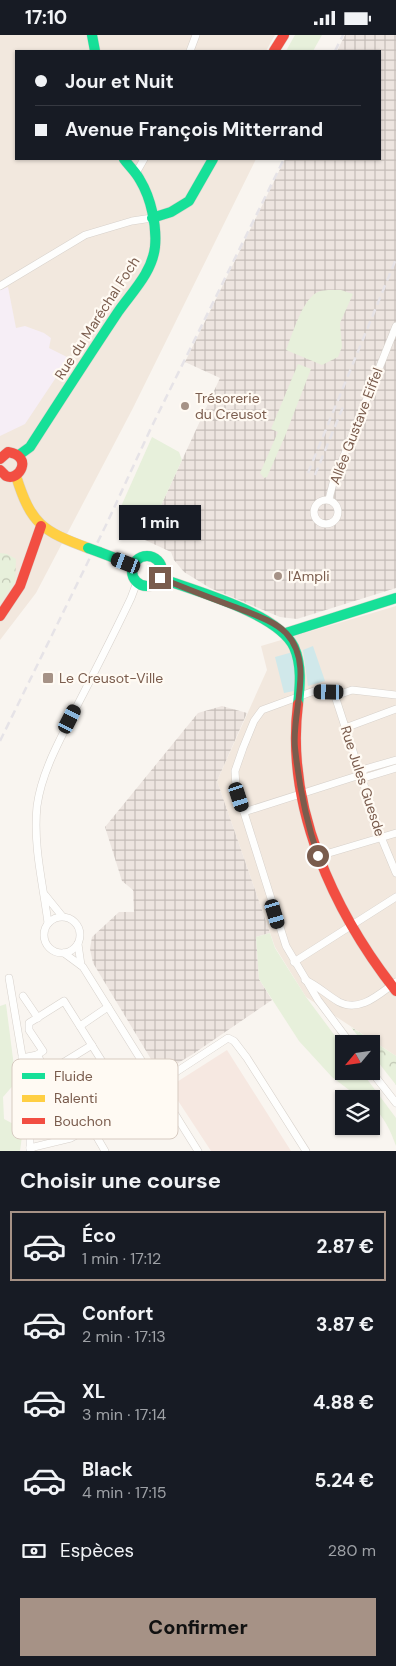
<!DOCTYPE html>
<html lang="fr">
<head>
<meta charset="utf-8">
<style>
  body { margin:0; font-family:"DM Sans",sans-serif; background:#20242c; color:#f1f3f6; height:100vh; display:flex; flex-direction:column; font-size:19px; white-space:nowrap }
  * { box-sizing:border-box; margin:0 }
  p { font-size:16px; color:#9ea1a6 }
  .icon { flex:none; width:28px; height:28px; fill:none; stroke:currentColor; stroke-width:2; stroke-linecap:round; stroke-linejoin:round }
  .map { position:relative; height:1116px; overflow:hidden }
  .sheet { display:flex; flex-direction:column; background:#171b24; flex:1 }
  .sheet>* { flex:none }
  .hud { position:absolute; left:15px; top:15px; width:366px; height:110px; border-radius:0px; box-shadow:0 1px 4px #0004; display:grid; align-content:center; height:110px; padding:0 20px; background:#171b24 }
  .needle { width:32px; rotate:241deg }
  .fabs { position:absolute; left:335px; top:1000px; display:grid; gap:10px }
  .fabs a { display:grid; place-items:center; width:45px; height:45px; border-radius:0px; background:#171b24; box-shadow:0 1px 4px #0004; font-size:25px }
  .end { position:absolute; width:22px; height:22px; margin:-11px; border:6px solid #7a5c4d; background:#fff; box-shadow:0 0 0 2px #fff }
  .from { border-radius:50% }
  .bubble { position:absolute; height:35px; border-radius:0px; background:#171b24; box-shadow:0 1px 4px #0004; font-size:16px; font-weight:800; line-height:35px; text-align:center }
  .car { position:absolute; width:15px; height:30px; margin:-15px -8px; border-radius:6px; box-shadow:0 0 4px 1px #0007; background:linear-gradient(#222 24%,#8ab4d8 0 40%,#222 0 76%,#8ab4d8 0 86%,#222 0) }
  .hud b { display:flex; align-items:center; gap:18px; height:48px; font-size:19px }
  .hud b+b { border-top:1px solid #363941 }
  .hud i { width:12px; height:12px; background:#f1f3f6 }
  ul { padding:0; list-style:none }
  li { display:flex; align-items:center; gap:15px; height:70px; margin:0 10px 8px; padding:0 10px; border:2px solid transparent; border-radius:0px }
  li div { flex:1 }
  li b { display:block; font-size:19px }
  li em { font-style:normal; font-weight:800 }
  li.active { border-color:#a69286 }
  li>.icon { width:45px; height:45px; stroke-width:1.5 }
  h2 { padding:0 20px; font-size:22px; line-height:60px }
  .pay { display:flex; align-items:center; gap:12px; height:55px; padding:0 20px; font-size:19px }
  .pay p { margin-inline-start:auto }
  .primary-button { display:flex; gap:10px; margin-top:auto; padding:10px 20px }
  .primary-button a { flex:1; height:58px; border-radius:0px; background:#a69286; color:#111; font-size:20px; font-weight:800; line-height:58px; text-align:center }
  .status { display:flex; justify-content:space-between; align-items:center; height:35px; padding:0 25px; background:#171b24; direction:ltr }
  .status svg { height:14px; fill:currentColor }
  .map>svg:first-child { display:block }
  .residential { fill:#f2e8de }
  .commercial { fill:#f6e8e1 }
  .industrial { fill:url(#industrial-grid) }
  .education { fill:#f6eef6 }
  .green { fill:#e7f0db }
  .forest { fill:url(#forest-crowns) }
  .water { fill:#d0e8ea }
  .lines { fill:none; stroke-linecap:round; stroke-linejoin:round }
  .street-casing { stroke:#d7d1cb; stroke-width:8 }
  .fast-casing { stroke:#d9d2cb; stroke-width:11 }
  .slow-casing { stroke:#d9d2cb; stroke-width:11 }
  .jam-casing { stroke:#d9d2cb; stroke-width:11 }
  .street { stroke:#fefefd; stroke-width:7 }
  .fast { stroke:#16e098; stroke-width:10 }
  .slow { stroke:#ffcf43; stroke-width:10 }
  .jam { stroke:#f24e42; stroke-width:10 }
  .rail { stroke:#e6e3e7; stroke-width:2.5; stroke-dasharray:8 5; stroke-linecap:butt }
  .fast-bridge-casing { stroke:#d9d2cb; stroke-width:11; stroke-linecap:butt }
  .fast-bridge { stroke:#16e098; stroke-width:10 }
  .route { stroke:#7a5c4d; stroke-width:6 }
  .poi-dot { fill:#a69286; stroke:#fffaf3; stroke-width:2 }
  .labels { text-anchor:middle; stroke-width:4.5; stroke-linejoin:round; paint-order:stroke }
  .street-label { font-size:14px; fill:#7a5c4d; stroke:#fffaf3 }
  .poi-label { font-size:14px; fill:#7a5c4d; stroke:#fffaf3; text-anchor:start }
  .key { fill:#fffaf3; stroke:#d7cbc1; stroke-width:1 }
  .key-label { font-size:14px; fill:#7a5c4d }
</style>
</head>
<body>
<div class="status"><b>17:10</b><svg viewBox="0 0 49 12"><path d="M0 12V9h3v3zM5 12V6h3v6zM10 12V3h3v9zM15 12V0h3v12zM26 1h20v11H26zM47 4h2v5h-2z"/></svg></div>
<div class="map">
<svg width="396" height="1116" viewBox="0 0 396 1116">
  <defs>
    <pattern id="industrial-grid" width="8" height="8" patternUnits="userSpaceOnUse" patternTransform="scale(1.25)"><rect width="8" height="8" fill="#ede5e0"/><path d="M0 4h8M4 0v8" fill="none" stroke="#c5bdb8"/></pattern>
    <pattern id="forest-crowns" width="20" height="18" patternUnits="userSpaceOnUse" patternTransform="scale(1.25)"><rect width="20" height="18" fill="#e7f0db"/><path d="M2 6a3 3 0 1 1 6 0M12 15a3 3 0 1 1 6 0" fill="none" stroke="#c0c6b4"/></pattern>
  </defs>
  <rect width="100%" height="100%" fill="#f9f5f0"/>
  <g class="residential">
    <polygon points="0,0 275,0 266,16 16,16 16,124 256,124 133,373 36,558 0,605"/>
    <polygon points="396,571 396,1021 306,962 275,912 217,746 267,635 261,611"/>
  </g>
  <polygon class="commercial" points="227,1015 291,1116 211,1116 169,1052"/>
  <g class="industrial">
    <polygon points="345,0 396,0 396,553 297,584 280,582 210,553 184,537 174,525 171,517 145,505 220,343 185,327 285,124 380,124 380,16 337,16"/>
    <polygon points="222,671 247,678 217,746 270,898 256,902 259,944 272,965 193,1019 160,1039 93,928 90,914 92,902 119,877 134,877 133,855 122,846 105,792 198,678"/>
  </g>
  <polygon class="education" points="8,252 16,293 25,291 44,298 51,303 49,313 69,323 25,389 0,401 0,255"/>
  <g class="green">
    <polygon points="295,0 322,0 313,16 286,16"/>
    <path d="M332,255H341L353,259L340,288L342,312L338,322L322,330L286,315C292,300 302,266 316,258C321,255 327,255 332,255Z"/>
    <polygon points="298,329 311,334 285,401 267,442 264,443 260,438 278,397 271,394"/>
    <polygon points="152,402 179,417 182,425 151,492 119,476"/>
    <path d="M270,898L275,913L306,962L344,1013V1036H361L396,1083V1111C391,1097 384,1080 371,1071V1064H361L332,1042L299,1006L259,944L256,902Z"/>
    <polygon points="6,969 16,1047 3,1062 4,1084 23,1094 20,1116 0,1116 0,971"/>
  </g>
  <g class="forest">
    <polygon points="0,518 7,519 16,524 15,547 0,569"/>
    <polygon points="351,992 396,1021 396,1050 371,1018 371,1009 364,1009"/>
  </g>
  <g class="water">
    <polygon points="313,611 325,646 308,651 303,615"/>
    <polygon points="293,617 296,637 294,656 284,658 275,622"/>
  </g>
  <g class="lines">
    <defs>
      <g id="street">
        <polyline points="190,16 196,0"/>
        <polyline points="136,138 144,124"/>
        <polyline points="0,251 85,200 132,186 152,183"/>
        <polyline points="329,464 333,448 396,291"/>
        <circle cx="326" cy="477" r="12"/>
        <polyline points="335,661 352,655 396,660"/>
        <polyline points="345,693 396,674"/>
        <polyline points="360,740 367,742 396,733"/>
        <polyline points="244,777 360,740 365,734 396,725"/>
        <polyline points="319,821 396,798"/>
        <polyline points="45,860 62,881"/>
        <circle cx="62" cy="900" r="18"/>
        <path d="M48,888C43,849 33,811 37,771C42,735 62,701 78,669C96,634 114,599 131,563L137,547"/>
        <polyline points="78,909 81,930"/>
        <polyline points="64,918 83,932 198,1116"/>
        <polyline points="294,927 396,862"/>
        <polyline points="9,943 30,1068 30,1116"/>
        <path d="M305,945C318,951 327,960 339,967C360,978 379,959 396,947"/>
        <polyline points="23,961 38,983"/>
        <polyline points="80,991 108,972"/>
        <polyline points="351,1009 318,965 286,911 236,752 235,736 243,713 254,686 262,675 314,656 329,657 335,661 381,802 396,838"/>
        <polyline points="37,1020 43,1016 29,995 29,988 64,966 115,1047"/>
        <polyline points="22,1023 37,1020 62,1060"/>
        <polyline points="371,1036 396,1068"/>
        <polyline points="48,1037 92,1010"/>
        <polyline points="87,1077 91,1092 105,1116"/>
        <polyline points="30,1092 87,1077 147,1056 228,1003 234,1006 247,1023 306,1116"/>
        <polyline points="31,1115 30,1113 71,1103 91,1092"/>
      </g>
      <g id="fast">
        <polyline points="92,0 95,16"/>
        <polyline points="152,183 171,177 189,166 213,124"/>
        <path d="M19,420L30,412C59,367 88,322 118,277C132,257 152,238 155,212C157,191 151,163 140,145C136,137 129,131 124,124"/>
        <polyline points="99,517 133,530"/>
        <circle cx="147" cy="536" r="15"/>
        <path d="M160,543C195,556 278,578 294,612C302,630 300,651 298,669"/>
        <polyline points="286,598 396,563"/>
      </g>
      <path id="slow" d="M16,441C31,489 42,496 88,513"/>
      <g id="jam">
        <polyline points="274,16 284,0"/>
        <path d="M0,424L8,417C34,421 19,447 6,441C4,439 2,437 0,435"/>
        <polyline points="0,581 20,551 41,491"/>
        <path d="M298,669C285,772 334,877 396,956"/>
      </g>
    </defs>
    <use href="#street" class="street-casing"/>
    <use href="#fast" class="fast-casing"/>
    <use href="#slow" class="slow-casing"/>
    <use href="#jam" class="jam-casing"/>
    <use href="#street" class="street"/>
    <use href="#fast" class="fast"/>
    <use href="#slow" class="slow"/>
    <use href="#jam" class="jam"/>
    <g class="rail">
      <polyline points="335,16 343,0"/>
      <polyline points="308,438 396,224"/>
      <polyline points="315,440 343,372"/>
      <polyline points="0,706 107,488 151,393 284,124"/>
    </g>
    <defs>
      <polyline id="fast-bridge" points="88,513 99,517"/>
    </defs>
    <use href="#fast-bridge" class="fast-bridge-casing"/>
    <use href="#fast-bridge" class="fast-bridge"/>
  </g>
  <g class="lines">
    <path class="route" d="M160,543C185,553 210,563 235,572C252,579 273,585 286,598C315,629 291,677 295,713C299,750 306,786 318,821"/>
  </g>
  <g class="poi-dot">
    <circle cx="185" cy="371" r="5"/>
    <circle cx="278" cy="541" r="5"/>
    <rect x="42" y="637" width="12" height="12" rx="2.5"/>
  </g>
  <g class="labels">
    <g class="street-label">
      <text transform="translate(97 283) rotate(-57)" y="5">Rue du Maréchal Foch</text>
      <text transform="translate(356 391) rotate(-69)" y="5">Allée Gustave Eiffel</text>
      <text transform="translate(363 746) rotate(72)" y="5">Rue Jules Guesde</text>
    </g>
    <g class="poi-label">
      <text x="195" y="368">Trésorerie<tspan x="195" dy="16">du Creusot</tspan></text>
      <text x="288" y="546">l'Ampli</text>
      <text x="59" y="648">Le Creusot-Ville</text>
    </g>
  </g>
  <rect x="12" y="1024" width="166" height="80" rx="8" class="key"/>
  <rect x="22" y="1038" width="23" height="6" fill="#16e098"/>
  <rect x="22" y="1060" width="23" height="7" fill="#ffcf43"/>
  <rect x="22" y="1083" width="23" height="6" fill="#f24e42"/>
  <g class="key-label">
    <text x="54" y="1046">Fluide</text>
    <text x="54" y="1068">Ralenti</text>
    <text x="54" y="1091">Bouchon</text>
  </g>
</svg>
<div class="fabs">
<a><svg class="needle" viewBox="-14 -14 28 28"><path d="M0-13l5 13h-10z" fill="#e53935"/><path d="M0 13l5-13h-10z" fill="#9ea1a6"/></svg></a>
<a><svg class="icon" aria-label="layers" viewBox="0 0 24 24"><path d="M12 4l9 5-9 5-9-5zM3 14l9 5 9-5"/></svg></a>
</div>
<i class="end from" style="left:318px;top:821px"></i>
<i class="end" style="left:160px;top:543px"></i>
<div class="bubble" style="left:119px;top:470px;width:82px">1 min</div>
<i class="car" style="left:126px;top:528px;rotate:291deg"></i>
<i class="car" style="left:329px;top:657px;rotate:271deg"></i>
<i class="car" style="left:70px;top:684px;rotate:27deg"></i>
<i class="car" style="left:239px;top:762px;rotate:162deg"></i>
<i class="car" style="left:275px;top:879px;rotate:163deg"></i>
<div class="hud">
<b><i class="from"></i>Jour et Nuit</b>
<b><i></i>Avenue François Mitterrand</b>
</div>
</div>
<section class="sheet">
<h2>Choisir une course</h2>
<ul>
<li class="active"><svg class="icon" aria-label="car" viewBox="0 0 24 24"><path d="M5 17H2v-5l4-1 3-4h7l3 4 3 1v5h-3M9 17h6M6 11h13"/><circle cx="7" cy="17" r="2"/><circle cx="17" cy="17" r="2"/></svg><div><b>Éco</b><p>1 min · 17:12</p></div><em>2.87 €</em></li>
<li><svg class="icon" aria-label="car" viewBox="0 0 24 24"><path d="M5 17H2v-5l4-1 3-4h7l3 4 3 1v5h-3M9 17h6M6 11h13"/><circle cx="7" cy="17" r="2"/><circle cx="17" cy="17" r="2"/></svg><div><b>Confort</b><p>2 min · 17:13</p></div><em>3.87 €</em></li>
<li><svg class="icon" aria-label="car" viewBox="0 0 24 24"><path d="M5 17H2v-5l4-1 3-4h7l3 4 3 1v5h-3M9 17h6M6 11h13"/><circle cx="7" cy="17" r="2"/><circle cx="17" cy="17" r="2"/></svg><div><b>XL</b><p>3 min · 17:14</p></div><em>4.88 €</em></li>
<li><svg class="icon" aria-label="car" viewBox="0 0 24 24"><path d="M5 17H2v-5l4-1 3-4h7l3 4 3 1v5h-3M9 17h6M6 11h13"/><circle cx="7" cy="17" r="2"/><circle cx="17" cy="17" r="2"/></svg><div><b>Black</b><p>4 min · 17:15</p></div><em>5.24 €</em></li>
</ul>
<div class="pay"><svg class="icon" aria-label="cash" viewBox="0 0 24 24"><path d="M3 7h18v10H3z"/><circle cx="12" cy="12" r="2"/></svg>Espèces<p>280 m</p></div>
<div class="primary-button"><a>Confirmer</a></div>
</section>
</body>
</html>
